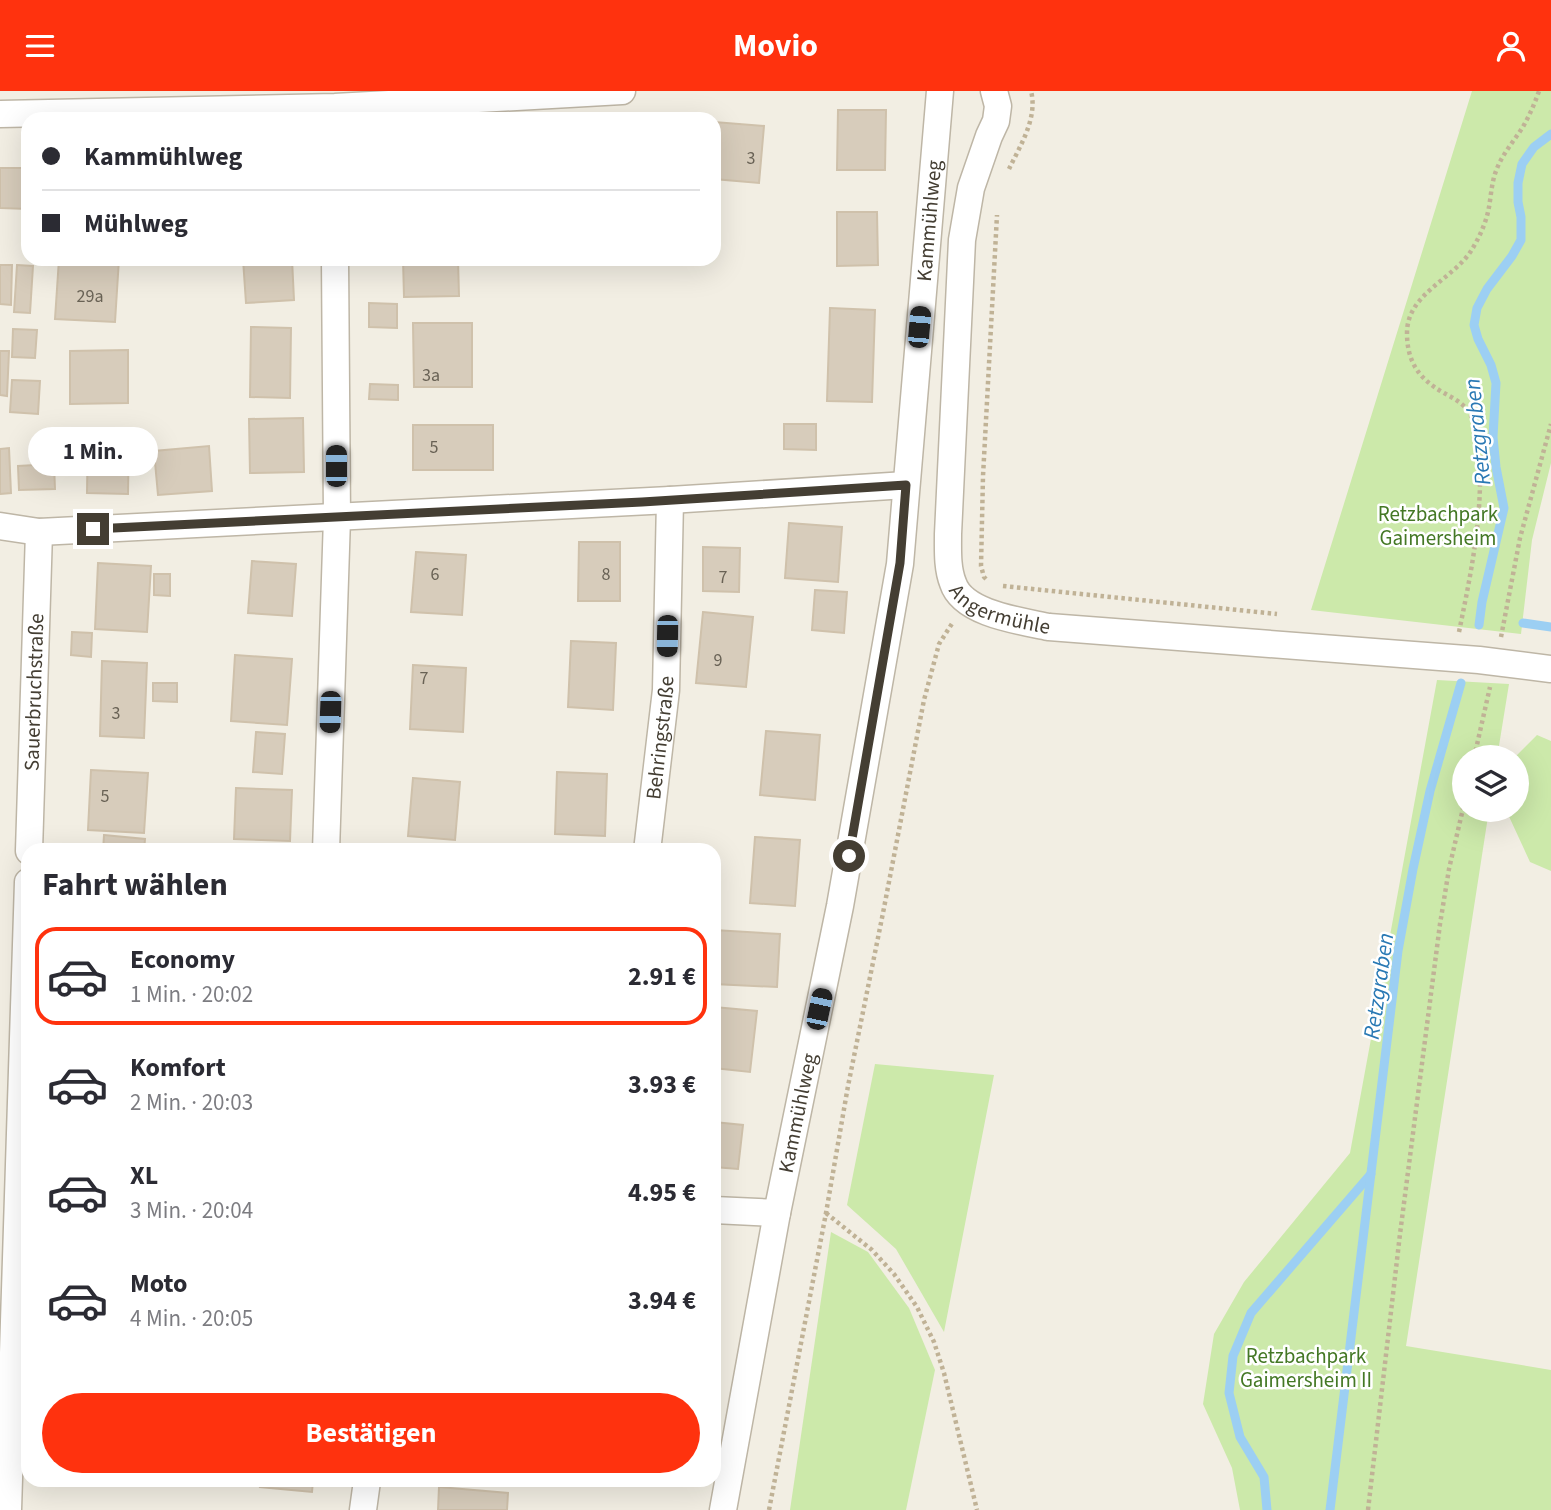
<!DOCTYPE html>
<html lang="de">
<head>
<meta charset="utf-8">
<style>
  body { margin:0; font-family:"Source Sans 3",sans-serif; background:#f7f7f7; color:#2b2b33; height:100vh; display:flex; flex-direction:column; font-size:26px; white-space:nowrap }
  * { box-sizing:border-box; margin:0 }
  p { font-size:23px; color:#7c7c81 }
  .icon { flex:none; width:38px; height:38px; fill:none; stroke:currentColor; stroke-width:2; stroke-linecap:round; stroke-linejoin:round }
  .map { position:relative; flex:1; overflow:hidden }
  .side { position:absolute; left:21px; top:752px; width:700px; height:644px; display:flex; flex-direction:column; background:#fff; border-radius:21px; box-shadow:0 7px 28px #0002 }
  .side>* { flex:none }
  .guide { position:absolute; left:21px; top:21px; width:700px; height:154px; border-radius:21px; box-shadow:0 7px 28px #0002; display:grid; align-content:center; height:154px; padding:0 21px; background:#fff }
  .fabs { position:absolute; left:1452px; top:654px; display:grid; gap:14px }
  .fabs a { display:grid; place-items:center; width:77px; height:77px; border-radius:50%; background:#fff; box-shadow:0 7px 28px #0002; font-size:35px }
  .end { position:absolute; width:32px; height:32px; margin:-16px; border:9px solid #443e33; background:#fff; box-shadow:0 0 0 4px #fff }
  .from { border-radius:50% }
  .bubble { position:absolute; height:49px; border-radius:24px; background:#fff; box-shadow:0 7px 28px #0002; font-size:23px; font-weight:700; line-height:49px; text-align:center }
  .car { position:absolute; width:21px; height:42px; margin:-21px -10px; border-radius:9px; box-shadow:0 0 5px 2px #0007; background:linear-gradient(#222 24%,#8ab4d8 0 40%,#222 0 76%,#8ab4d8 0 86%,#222 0) }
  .guide b { display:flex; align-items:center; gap:24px; height:66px; font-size:26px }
  .guide b+b { border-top:2px solid #e1e1e2 }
  .guide i { width:18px; height:18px; background:#2b2b33 }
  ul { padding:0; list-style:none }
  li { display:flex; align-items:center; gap:21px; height:98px; margin:0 14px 10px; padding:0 7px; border:4px solid transparent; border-radius:21px }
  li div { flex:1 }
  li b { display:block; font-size:26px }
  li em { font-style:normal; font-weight:700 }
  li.active { border-color:#ff320e }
  li>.icon { width:63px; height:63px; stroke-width:1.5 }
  h2 { padding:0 21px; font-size:32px; line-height:84px }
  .action { display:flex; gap:14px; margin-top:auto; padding:14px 21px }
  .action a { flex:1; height:80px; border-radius:42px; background:#ff320e; color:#fff; font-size:28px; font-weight:700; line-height:80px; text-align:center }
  header { display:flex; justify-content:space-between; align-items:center; height:91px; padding:0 21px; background:#ff320e; color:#fff; font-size:32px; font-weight:700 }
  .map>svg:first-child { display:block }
  .green { fill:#cce9aa }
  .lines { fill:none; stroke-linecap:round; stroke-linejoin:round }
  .stream { stroke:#9ccff3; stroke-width:9 }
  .building { fill:#d7ccbb; stroke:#cfc1ab; stroke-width:2 }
  .street-casing { stroke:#beb6a6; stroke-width:29 }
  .path { stroke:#c0b296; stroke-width:4.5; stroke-dasharray:3.5 3.5; stroke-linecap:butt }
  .street { stroke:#fff; stroke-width:26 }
  .route { stroke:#443e33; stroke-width:9 }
  .labels { text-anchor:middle; stroke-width:5; stroke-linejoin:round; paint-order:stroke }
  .number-label { font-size:18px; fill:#696255 }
  .street-label { font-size:21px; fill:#443e33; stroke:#fff }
  .park-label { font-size:21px; fill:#447825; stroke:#fff }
  .water-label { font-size:23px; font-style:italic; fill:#2979b4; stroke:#fff }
</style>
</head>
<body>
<header><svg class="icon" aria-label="menu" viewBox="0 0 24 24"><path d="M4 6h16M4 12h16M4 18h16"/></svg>Movio<svg class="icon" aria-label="person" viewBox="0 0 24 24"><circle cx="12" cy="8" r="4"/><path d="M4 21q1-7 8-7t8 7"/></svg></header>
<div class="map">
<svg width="1551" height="1419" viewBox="0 0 1551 1419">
  <rect width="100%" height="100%" fill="#f2eee3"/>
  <g class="green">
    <polygon points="1472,0 1551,0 1551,372 1532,449 1521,543 1311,519"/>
    <polygon points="1437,589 1509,593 1497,667 1465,667 1465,719 1489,719 1406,1255 1551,1279 1551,1419 1240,1419 1232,1377 1203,1313 1214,1243 1244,1191 1350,1062"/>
    <polygon points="1537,644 1551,650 1551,780 1530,771 1506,719 1517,719 1516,665"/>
    <polygon points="875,973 994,984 944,1241 896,1158 847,1114"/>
    <polygon points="831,1141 868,1161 909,1217 935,1279 906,1419 790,1419"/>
  </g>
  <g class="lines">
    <g class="stream">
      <polyline points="1523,532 1551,536"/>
      <polyline points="1479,534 1482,511 1504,417 1496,376 1493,346 1496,292 1491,274 1478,248 1474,234 1477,217 1487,198 1512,165 1521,149 1521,126 1518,111 1518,92 1522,73 1534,56 1551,43"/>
      <polyline points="1267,1419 1264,1386 1240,1346 1229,1302 1233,1265 1251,1222 1371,1083"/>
      <polyline points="1330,1419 1398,860 1413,778 1430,700 1461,592"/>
    </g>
  </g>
  <g class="building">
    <polygon points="838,19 886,19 885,79 837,79"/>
    <polygon points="714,31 764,35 759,92 714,88"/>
    <polygon points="0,77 28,77 28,118 0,117"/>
    <polygon points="837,121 877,121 878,174 837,175"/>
    <polygon points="59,168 119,168 115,231 55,228"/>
    <polygon points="243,168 292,168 294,209 246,212"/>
    <polygon points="372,168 397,168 397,173 373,174"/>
    <polygon points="403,168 458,168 459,205 404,206"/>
    <polygon points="0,174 12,174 11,214 0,213"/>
    <polygon points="17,174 33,175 30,222 14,221"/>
    <polygon points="369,212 397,213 397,237 369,236"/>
    <polygon points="830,217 875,219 872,311 827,310"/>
    <polygon points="413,232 472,232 472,296 414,296"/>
    <polygon points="251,236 291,237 290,307 250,306"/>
    <polygon points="13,238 37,239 35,267 12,266"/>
    <polygon points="128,259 128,312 70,313 70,260"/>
    <polygon points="0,260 9,260 7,305 0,304"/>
    <polygon points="12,289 40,290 38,323 10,321"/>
    <polygon points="370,293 398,294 398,309 369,308"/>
    <polygon points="303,327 304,381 250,382 249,328"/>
    <polygon points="784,333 816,333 816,359 784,358"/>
    <rect x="413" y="334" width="80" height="45"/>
    <polygon points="88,340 129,340 128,403 87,402"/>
    <polygon points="209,355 212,400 158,404 154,360"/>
    <polygon points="9,357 11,402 0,403 0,358"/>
    <polygon points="54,373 55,398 19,399 18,375"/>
    <polygon points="789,432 842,436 838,491 785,487"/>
    <polygon points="579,451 620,451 620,510 578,510"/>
    <polygon points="703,456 740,457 739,501 703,500"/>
    <polygon points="416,461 466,464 462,524 411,521"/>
    <polygon points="252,470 296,473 292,525 248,522"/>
    <polygon points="98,472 151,475 147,541 95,538"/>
    <polygon points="154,483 170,483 170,505 154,504"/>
    <polygon points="815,499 847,501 844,542 812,539"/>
    <polygon points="703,521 753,526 746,596 696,592"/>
    <polygon points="72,541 92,542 91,566 71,564"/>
    <polygon points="571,550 616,552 613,619 568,616"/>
    <polygon points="235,564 292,568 287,634 231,630"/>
    <polygon points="102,570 147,572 144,647 100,645"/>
    <polygon points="413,574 466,577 463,641 410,638"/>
    <polygon points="153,592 177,592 177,611 153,610"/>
    <polygon points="766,640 820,644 815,709 760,704"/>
    <polygon points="256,641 285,643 282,683 253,681"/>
    <polygon points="91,679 148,682 144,742 88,739"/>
    <polygon points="557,681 607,683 605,745 555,743"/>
    <polygon points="413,687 460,691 455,749 408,745"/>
    <polygon points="236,697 292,699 290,750 234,748"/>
    <polygon points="104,744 145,748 144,760 103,760"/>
    <polygon points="755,746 800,749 795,815 750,812"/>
    <polygon points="714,839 780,843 777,896 714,893"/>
    <polygon points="714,916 757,920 750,981 714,977"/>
    <polygon points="714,1031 743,1034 738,1078 714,1076"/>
    <polygon points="261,1390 313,1390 312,1401 260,1396"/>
    <polygon points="439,1396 508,1402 507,1419 438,1419"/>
  </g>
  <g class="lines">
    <defs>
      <g id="street">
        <path id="s1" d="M994,0L998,15L996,30L989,45L971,97L962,149L948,443C948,459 947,477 953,492C963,523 1021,530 1049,536L1479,569L1551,578"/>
        <polyline points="0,23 335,16 622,0"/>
        <polyline points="0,435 39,441 670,409 906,394"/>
        <path id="s2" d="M29,760L39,441"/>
        <polyline points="326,760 337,427 335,168"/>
        <path id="s3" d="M647,760L666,599L670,409"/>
        <polyline points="714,1119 777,1122"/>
        <polyline points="8,1419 28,791"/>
        <polyline points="363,1419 367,1390"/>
        <path id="s4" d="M723,1419L777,1122L840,815L900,473L940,0"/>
      </g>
    </defs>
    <use href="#street" class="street-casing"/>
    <g class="path">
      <path d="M1009,78C1020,55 1038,27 1031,0"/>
      <polyline points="986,488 984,486 981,475 983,385 997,124"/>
      <polyline points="1003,495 1277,523"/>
      <path d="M1459,541C1469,492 1479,444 1480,394C1481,368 1482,344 1469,321C1463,312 1453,307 1444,302C1419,288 1407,271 1407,242C1407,203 1452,189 1471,160C1478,149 1485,134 1488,121C1491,108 1491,93 1496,80C1502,63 1515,49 1524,34C1530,23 1535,12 1539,0"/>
      <polyline points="1501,546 1520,447 1551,333"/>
      <polyline points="1474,667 1490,596"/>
      <polyline points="826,1122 872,1159 894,1183 917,1216 934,1251 944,1282 977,1419"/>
      <polyline points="769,1419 826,1122 848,995 883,822 924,609 939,553 953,531"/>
      <polyline points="1368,1419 1400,1143 1440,833 1449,778 1465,709"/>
    </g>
    <use href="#street" class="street"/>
  </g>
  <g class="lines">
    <polyline class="route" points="93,438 642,411 906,394 900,472 849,765"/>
  </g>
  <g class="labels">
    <g class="number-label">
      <text x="751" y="73">3</text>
      <text x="90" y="211">29a</text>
      <text x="431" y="290">3a</text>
      <text x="434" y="362">5</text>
      <text x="435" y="489">6</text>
      <text x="606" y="489">8</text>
      <text x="723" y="492">7</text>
      <text x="718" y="575">9</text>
      <text x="424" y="593">7</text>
      <text x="116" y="628">3</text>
      <text x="105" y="711">5</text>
    </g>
    <g class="street-label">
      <text dy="7" stroke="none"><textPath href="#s4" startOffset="1307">Kammühlweg</textPath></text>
      <text dy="7" stroke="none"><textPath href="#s1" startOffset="556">Angermühle</textPath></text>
      <text dy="7" stroke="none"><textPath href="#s2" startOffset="159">Sauerbruchstraße</textPath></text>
      <text dy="7" stroke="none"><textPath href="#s3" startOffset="114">Behringstraße</textPath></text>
      <text dy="7" stroke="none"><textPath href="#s4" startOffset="404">Kammühlweg</textPath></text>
    </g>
    <g class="park-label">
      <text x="1438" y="430">Retzbachpark<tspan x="1438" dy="24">Gaimersheim</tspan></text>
      <text x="1306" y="1272">Retzbachpark<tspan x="1306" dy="24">Gaimersheim II</tspan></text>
    </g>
    <g class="water-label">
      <text transform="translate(1477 341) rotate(-96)" y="8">Retzgraben</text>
      <text transform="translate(1378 895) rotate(-82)" y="8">Retzgraben</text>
    </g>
  </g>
</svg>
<div class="fabs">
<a><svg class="icon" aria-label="layers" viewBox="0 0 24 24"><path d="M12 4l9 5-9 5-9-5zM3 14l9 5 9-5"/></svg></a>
</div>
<i class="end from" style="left:849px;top:765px"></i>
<i class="end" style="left:93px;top:438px"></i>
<div class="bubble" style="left:28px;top:336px;width:130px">1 Min.</div>
<i class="car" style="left:919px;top:236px;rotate:5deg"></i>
<i class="car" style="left:336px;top:375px;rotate:0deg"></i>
<i class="car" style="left:667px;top:545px;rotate:181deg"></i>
<i class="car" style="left:330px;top:621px;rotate:182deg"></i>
<i class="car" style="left:819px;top:918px;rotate:12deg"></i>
<div class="guide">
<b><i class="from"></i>Kammühlweg</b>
<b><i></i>Mühlweg</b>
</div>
<section class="side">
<h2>Fahrt wählen</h2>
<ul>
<li class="active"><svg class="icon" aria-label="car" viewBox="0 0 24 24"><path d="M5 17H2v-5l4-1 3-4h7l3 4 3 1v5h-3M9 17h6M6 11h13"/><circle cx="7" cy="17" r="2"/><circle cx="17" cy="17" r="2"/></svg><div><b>Economy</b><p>1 Min. · 20:02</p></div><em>2.91 €</em></li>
<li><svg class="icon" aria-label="car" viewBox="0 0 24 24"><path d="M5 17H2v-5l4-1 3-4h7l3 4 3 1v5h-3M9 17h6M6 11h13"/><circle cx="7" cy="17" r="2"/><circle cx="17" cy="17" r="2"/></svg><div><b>Komfort</b><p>2 Min. · 20:03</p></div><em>3.93 €</em></li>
<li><svg class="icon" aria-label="car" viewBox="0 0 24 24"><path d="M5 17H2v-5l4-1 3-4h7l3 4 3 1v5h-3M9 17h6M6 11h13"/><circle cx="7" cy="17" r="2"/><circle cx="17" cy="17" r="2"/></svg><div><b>XL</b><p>3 Min. · 20:04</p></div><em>4.95 €</em></li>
<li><svg class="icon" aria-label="car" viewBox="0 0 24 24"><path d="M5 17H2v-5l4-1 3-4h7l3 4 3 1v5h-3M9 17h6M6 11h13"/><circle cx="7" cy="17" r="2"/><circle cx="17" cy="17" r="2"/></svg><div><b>Moto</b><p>4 Min. · 20:05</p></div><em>3.94 €</em></li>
</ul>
<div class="action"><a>Bestätigen</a></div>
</section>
</div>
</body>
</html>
